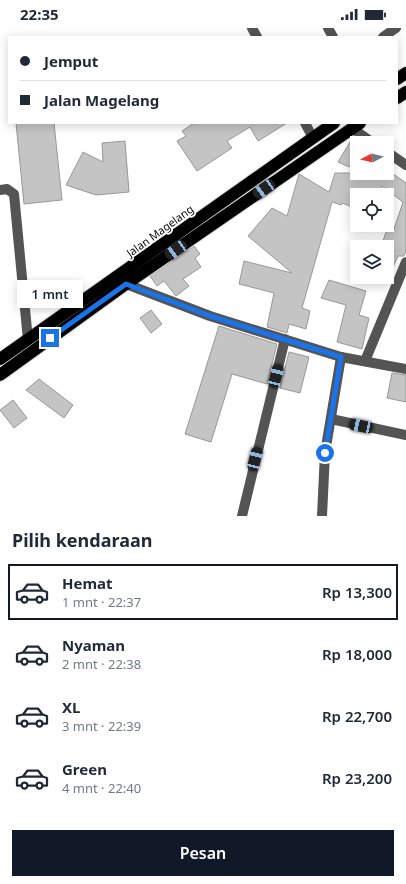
<!DOCTYPE html>
<html lang="id">
<head>
<meta charset="utf-8">
<style>
  body { margin:0; font-family:"Noto Sans",sans-serif; background:#f6f6f7; color:#1f2937; height:100vh; display:flex; flex-direction:column; font-size:15px; white-space:nowrap }
  * { box-sizing:border-box; margin:0 }
  p { font-size:13px; color:#747a83 }
  .icon { flex:none; width:22px; height:22px; fill:none; stroke:currentColor; stroke-width:2; stroke-linecap:round; stroke-linejoin:round }
  .map { position:relative; height:488px; overflow:hidden }
  .details { display:flex; flex-direction:column; background:#fff; flex:1 }
  .details>* { flex:none }
  .hud { position:absolute; left:8px; top:8px; width:390px; height:88px; border-radius:0px; box-shadow:0 2px 10px #0003; display:grid; align-content:center; height:88px; padding:0 12px; background:#fff }
  .needle { width:26px; rotate:263deg }
  .fabs { position:absolute; left:350px; top:108px; display:grid; gap:8px }
  .fabs a { display:grid; place-items:center; width:44px; height:44px; border-radius:0px; background:#fff; box-shadow:0 2px 10px #0003; font-size:20px }
  .end { position:absolute; width:18px; height:18px; margin:-9px; border:5px solid #1a73e8; background:#fff; box-shadow:0 0 0 2px #fff }
  .from { border-radius:50% }
  .bubble { position:absolute; height:28px; border-radius:0px; background:#fff; box-shadow:0 2px 10px #0003; font-size:13px; font-weight:600; line-height:28px; text-align:center }
  .car { position:absolute; width:12px; height:24px; margin:-12px -6px; border-radius:5px; box-shadow:0 0 3px 1px #0007; background:linear-gradient(#222 24%,#8ab4d8 0 40%,#222 0 76%,#8ab4d8 0 86%,#222 0) }
  .hud b { display:flex; align-items:center; gap:14px; height:38px; font-size:15px }
  .hud b+b { border-top:1px solid #e0e1e3 }
  .hud i { width:10px; height:10px; background:#1f2937 }
  ul { padding:0; list-style:none }
  li { display:flex; align-items:center; gap:12px; height:56px; margin:0 8px 6px; padding:0 4px; border:2px solid transparent; border-radius:0px }
  li div { flex:1 }
  li b { display:block; font-size:15px }
  li em { font-style:normal; font-weight:600 }
  li.selected { border-color:#111827 }
  li>.icon { width:36px; height:36px; stroke-width:1.5 }
  h2 { padding:0 12px; font-size:18px; line-height:48px }
  .button { display:flex; gap:8px; margin-top:auto; padding:8px 12px }
  .button a { flex:1; height:46px; border-radius:0px; background:#111827; color:#fff; font-size:16px; font-weight:600; line-height:46px; text-align:center }
  .status { display:flex; justify-content:space-between; align-items:center; height:28px; padding:0 20px; background:#fff; direction:ltr }
  .status svg { height:11px; fill:currentColor }
  .map>svg:first-child { display:block }
  .building { fill:#c4c4c4; stroke:#989898 }
  .lines { fill:none; stroke-linecap:round; stroke-linejoin:round }
  .highway-casing { stroke:#dbdbdb; stroke-width:14 }
  .minor { stroke:#545454; stroke-width:10 }
  .highway { stroke:#000; stroke-width:12 }
  .route { stroke:#1a73e8; stroke-width:5 }
  .labels { text-anchor:middle; stroke-width:3.5; stroke-linejoin:round; paint-order:stroke }
  .street-label { font-size:11px; fill:#000; stroke:#fff }
</style>
</head>
<body>
<div class="status"><b>22:35</b><svg viewBox="0 0 49 12"><path d="M0 12V9h3v3zM5 12V6h3v6zM10 12V3h3v9zM15 12V0h3v12zM26 1h20v11H26zM47 4h2v5h-2z"/></svg></div>
<div class="map">
<svg width="406" height="488" viewBox="0 0 406 488">
  <rect width="100%" height="100%" fill="#fff"/>
  <g class="building">
    <polygon points="16,95 54,95 62,172 24,176"/>
    <polygon points="194,95 287,95 258,113 250,99 227,113 232,120 197,143 177,113 186,108 182,103"/>
    <polygon points="353,109 357,112 357,127 349,139 338,134"/>
    <polygon points="125,113 129,164 96,167 66,157 83,124 103,134 102,115"/>
    <polygon points="335,145 392,145 406,155 406,223 404,228 398,228 387,253 387,219 381,219 387,201 393,204 403,174 382,158 378,167 357,167 357,181 342,175 341,177 332,174 302,280 310,283 306,301 289,296 287,305 267,299 274,265 239,256 244,233 292,245 248,208 272,180 287,188 299,146 329,164"/>
    <polygon points="194,218 200,226 195,230 201,239 183,251 189,258 176,268 164,253 157,258 150,248"/>
    <polygon points="329,252 366,263 359,287 369,290 362,321 337,314 346,277 321,270"/>
    <polygon points="151,282 162,296 151,305 140,290"/>
    <polygon points="219,298 277,316 267,356 232,346 211,414 185,406"/>
    <polygon points="289,324 309,329 300,365 280,360"/>
    <polygon points="392,345 406,347 406,374 387,370"/>
    <polygon points="39,351 73,377 64,390 26,362"/>
    <polygon points="13,372 27,390 14,400 0,382"/>
  </g>
  <g class="lines">
    <defs>
      <g id="highway">
        <polyline points="397,51 406,45"/>
        <polyline points="397,70 406,64"/>
        <polyline points="0,331 334,95"/>
        <polyline points="0,347 126,256 360,95"/>
      </g>
    </defs>
    <use href="#highway" class="highway-casing"/>
    <g class="minor">
      <polyline points="252,0 257,9"/>
      <polyline points="328,0 333,9"/>
      <polyline points="383,9 396,0"/>
      <polyline points="305,95 313,110"/>
      <polyline points="352,100 373,115"/>
      <polyline points="387,124 406,137"/>
      <polyline points="0,162 7,161 14,166 28,312"/>
      <polyline points="126,256 210,288 341,329 325,425 322,488"/>
      <polyline points="341,329 406,341"/>
      <polyline points="365,333 406,234"/>
      <polyline points="331,391 406,407"/>
      <polyline points="242,488 285,311"/>
    </g>
    <use href="#highway" class="highway"/>
  </g>
  <g class="lines">
    <polyline class="route" points="50,310 126,256 210,288 341,329 325,425"/>
  </g>
  <g class="labels">
    <g class="street-label">
      <text transform="translate(160 203) rotate(-36)" y="4">Jalan Magelang</text>
    </g>
  </g>
</svg>
<div class="fabs">
<a><svg class="needle" viewBox="-14 -14 28 28"><path d="M0-13l5 13h-10z" fill="#e53935"/><path d="M0 13l5-13h-10z" fill="#747a83"/></svg></a>
<a><svg class="icon" aria-label="locate" viewBox="0 0 24 24"><circle cx="12" cy="12" r="6"/><path d="M12 2v4M12 18v4M2 12h4M18 12h4"/></svg></a>
<a><svg class="icon" aria-label="layers" viewBox="0 0 24 24"><path d="M12 4l9 5-9 5-9-5zM3 14l9 5 9-5"/></svg></a>
</div>
<i class="end from" style="left:325px;top:425px"></i>
<i class="end" style="left:50px;top:310px"></i>
<div class="bubble" style="left:17px;top:252px;width:66px">1 mnt</div>
<i class="car" style="left:264px;top:161px;rotate:235deg"></i>
<i class="car" style="left:176px;top:222px;rotate:235deg"></i>
<i class="car" style="left:276px;top:348px;rotate:14deg"></i>
<i class="car" style="left:361px;top:398px;rotate:282deg"></i>
<i class="car" style="left:255px;top:431px;rotate:14deg"></i>
<div class="hud">
<b><i class="from"></i>Jemput</b>
<b><i></i>Jalan Magelang</b>
</div>
</div>
<section class="details">
<h2>Pilih kendaraan</h2>
<ul>
<li class="selected"><svg class="icon" aria-label="car" viewBox="0 0 24 24"><path d="M5 17H2v-5l4-1 3-4h7l3 4 3 1v5h-3M9 17h6M6 11h13"/><circle cx="7" cy="17" r="2"/><circle cx="17" cy="17" r="2"/></svg><div><b>Hemat</b><p>1 mnt · 22:37</p></div><em>Rp 13,300</em></li>
<li><svg class="icon" aria-label="car" viewBox="0 0 24 24"><path d="M5 17H2v-5l4-1 3-4h7l3 4 3 1v5h-3M9 17h6M6 11h13"/><circle cx="7" cy="17" r="2"/><circle cx="17" cy="17" r="2"/></svg><div><b>Nyaman</b><p>2 mnt · 22:38</p></div><em>Rp 18,000</em></li>
<li><svg class="icon" aria-label="car" viewBox="0 0 24 24"><path d="M5 17H2v-5l4-1 3-4h7l3 4 3 1v5h-3M9 17h6M6 11h13"/><circle cx="7" cy="17" r="2"/><circle cx="17" cy="17" r="2"/></svg><div><b>XL</b><p>3 mnt · 22:39</p></div><em>Rp 22,700</em></li>
<li><svg class="icon" aria-label="car" viewBox="0 0 24 24"><path d="M5 17H2v-5l4-1 3-4h7l3 4 3 1v5h-3M9 17h6M6 11h13"/><circle cx="7" cy="17" r="2"/><circle cx="17" cy="17" r="2"/></svg><div><b>Green</b><p>4 mnt · 22:40</p></div><em>Rp 23,200</em></li>
</ul>
<div class="button"><a>Pesan</a></div>
</section>
</body>
</html>
